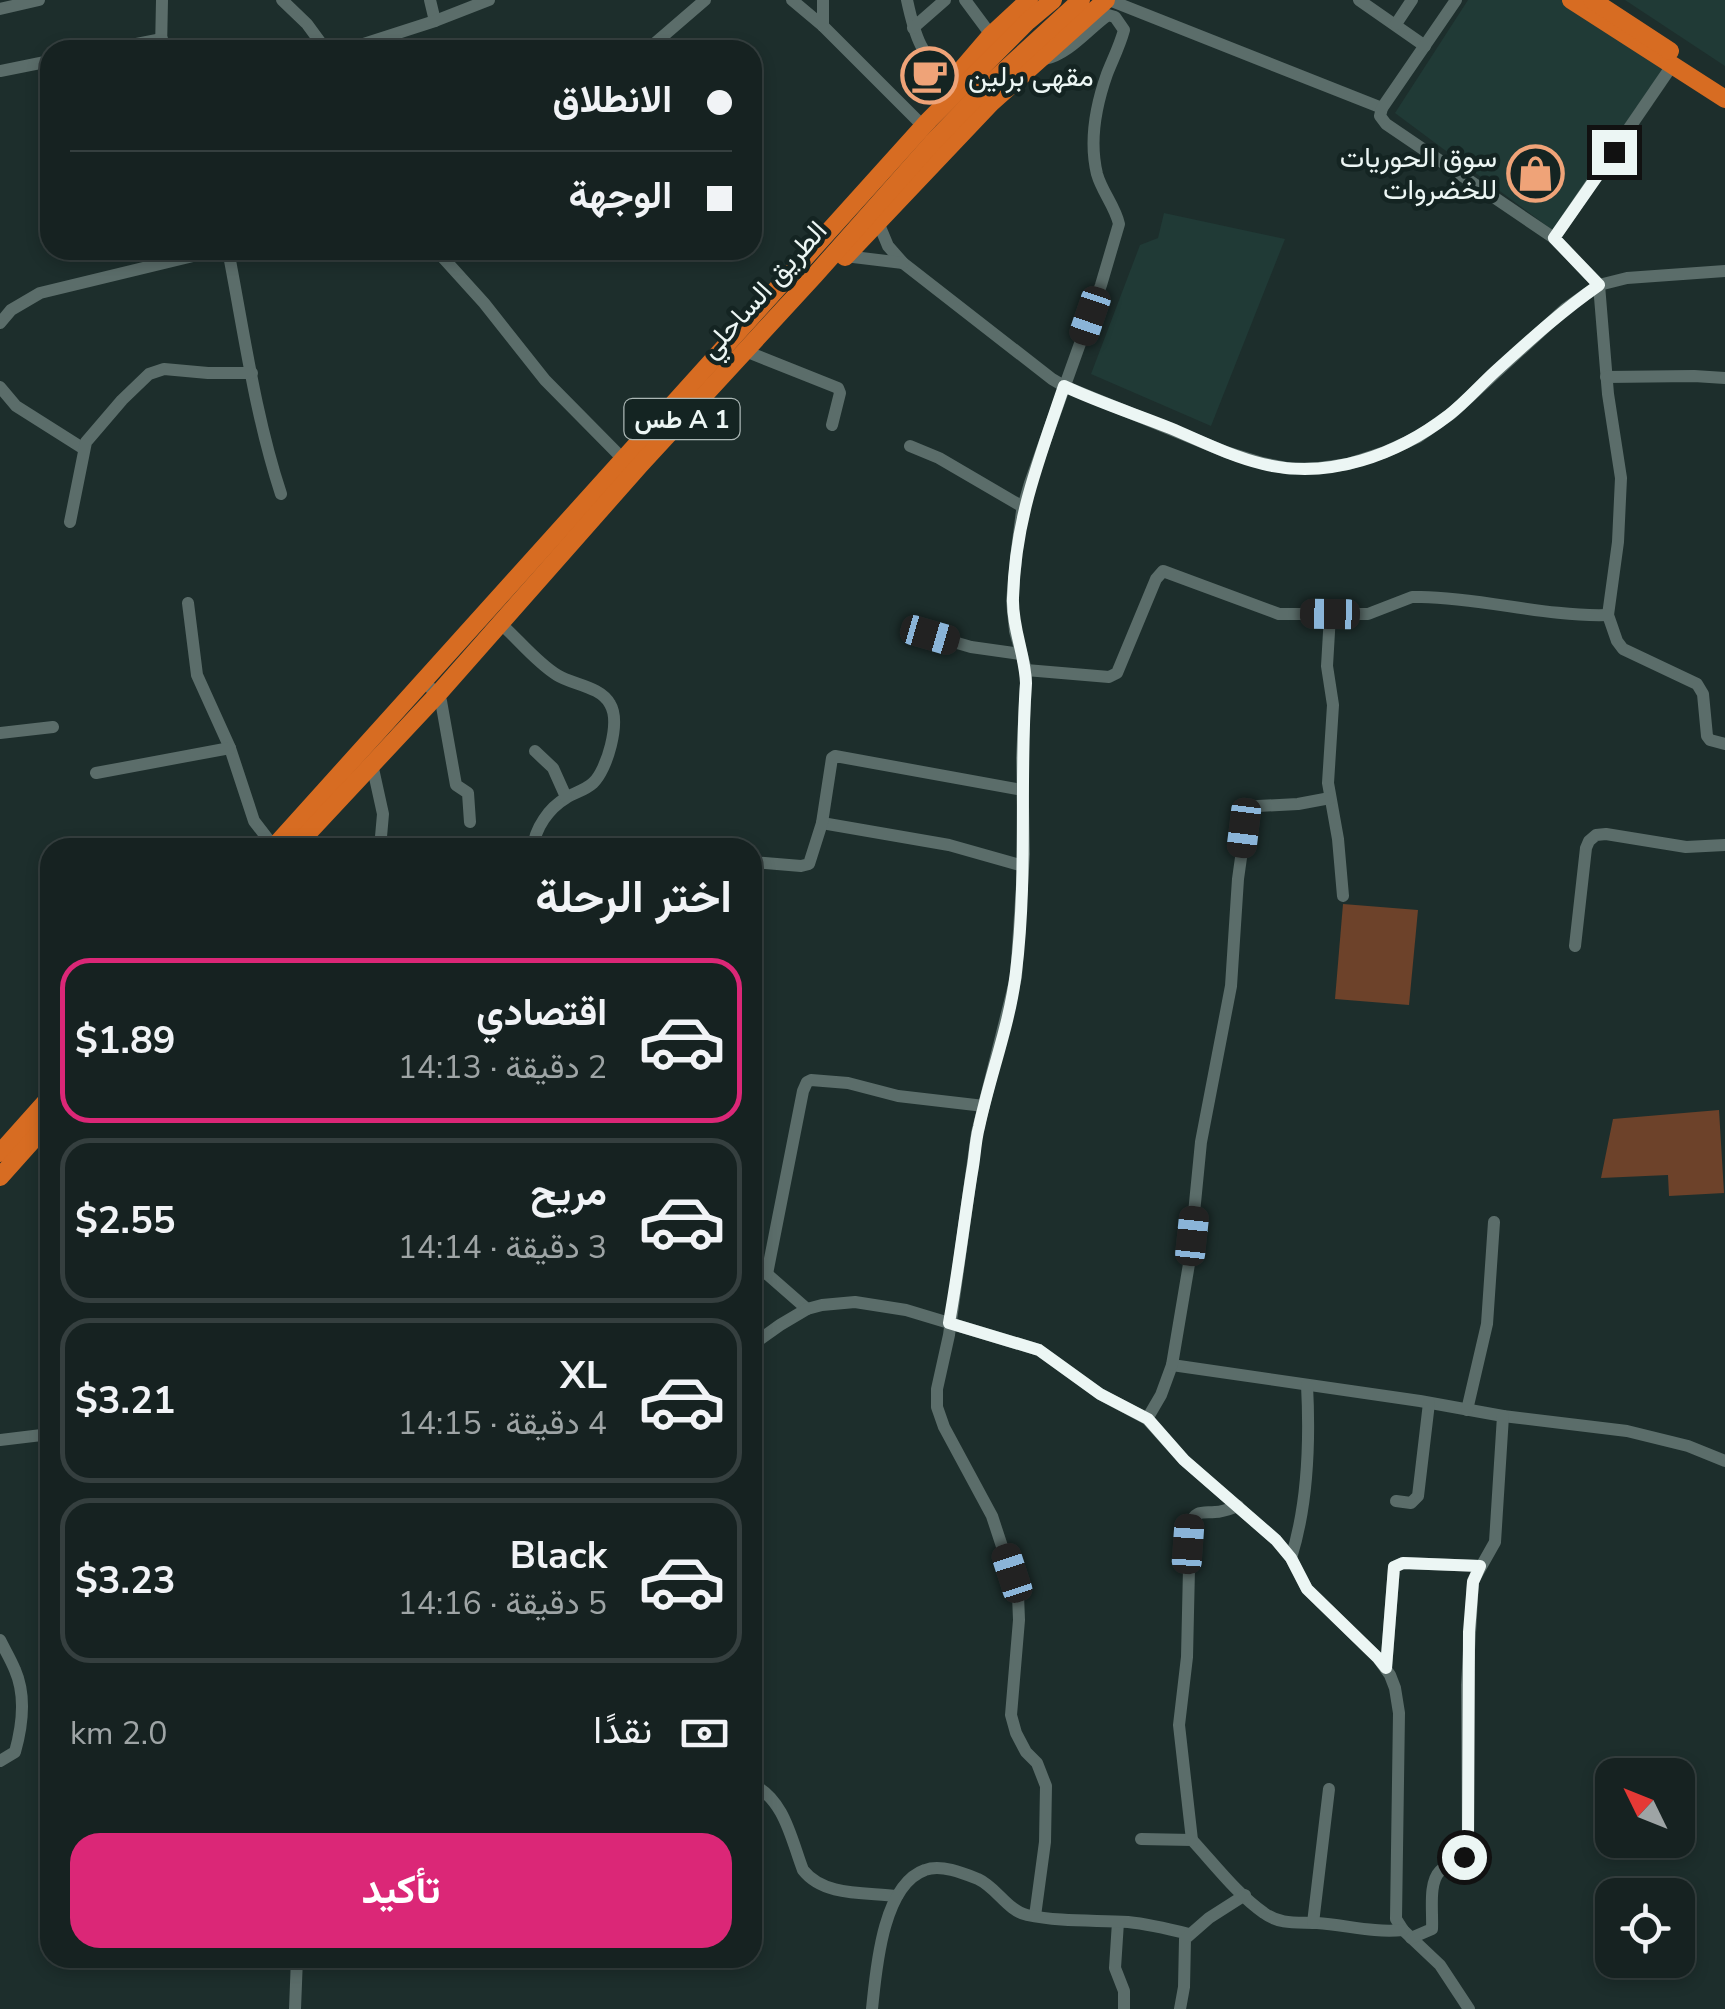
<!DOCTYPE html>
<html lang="ar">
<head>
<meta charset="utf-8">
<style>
  body { margin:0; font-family:"Nunito Sans",Vazirmatn,sans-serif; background:#1f2a2a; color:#f1f3f6; direction:rtl; height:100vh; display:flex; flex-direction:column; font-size:38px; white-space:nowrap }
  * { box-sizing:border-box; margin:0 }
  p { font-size:32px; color:#9ea4a5 }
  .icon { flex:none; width:55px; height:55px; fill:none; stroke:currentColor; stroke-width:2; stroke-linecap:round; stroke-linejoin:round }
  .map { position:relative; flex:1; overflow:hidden; direction:ltr }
  .drawer { position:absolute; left:40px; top:838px; width:722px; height:1130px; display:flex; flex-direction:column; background:#162221; border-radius:30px; box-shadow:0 5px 15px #0003,0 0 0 2px #353f3f; direction:rtl }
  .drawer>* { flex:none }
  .guide { position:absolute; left:40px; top:40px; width:722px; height:220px; border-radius:30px; box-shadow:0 5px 15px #0003,0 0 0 2px #353f3f; direction:rtl; display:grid; align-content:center; height:220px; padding:0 30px; background:#162221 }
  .needle { width:65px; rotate:313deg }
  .tools { position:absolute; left:1595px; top:1758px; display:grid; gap:20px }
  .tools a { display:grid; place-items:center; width:100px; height:100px; border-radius:20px; background:#162221; box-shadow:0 5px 15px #0003,0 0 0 2px #353f3f; font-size:50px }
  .end { position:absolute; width:45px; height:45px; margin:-22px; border:12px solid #ecf6f4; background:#111; box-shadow:0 0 0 5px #111 }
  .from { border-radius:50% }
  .car { position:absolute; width:30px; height:60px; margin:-30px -15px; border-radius:12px; box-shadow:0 0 8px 2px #0007; background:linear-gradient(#222 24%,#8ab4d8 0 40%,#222 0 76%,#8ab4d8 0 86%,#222 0) }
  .guide b { display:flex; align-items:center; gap:35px; height:95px; font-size:38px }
  .guide b+b { border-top:2px solid #353f3f }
  .guide i { width:25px; height:25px; background:#f1f3f6 }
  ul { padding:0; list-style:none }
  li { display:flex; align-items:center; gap:30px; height:165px; margin:0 20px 15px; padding:0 10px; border:5px solid #353f3f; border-radius:30px }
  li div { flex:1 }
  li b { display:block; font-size:38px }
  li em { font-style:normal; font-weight:700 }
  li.current { border-color:#db2777 }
  li>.icon { width:90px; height:90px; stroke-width:1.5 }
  h2 { padding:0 30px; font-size:45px; line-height:120px }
  .pay { display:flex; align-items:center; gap:25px; height:110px; padding:0 30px; font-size:38px }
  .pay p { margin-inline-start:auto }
  .action { display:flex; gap:20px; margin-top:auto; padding:20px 30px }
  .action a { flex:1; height:115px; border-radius:30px; background:#db2777; color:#fff; font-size:40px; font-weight:700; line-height:115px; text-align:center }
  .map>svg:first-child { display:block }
  .built { fill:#203a36 }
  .green { fill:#6d422a }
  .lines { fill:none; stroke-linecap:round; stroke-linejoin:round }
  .minor { stroke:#5b6d6a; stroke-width:12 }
  .highway { stroke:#d76c22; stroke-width:18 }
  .route { stroke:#ecf6f4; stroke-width:12 }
  .labels { text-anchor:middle; stroke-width:9; stroke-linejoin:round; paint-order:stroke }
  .shield { fill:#142422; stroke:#abb7b5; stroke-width:2.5 }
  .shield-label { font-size:25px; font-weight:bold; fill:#ecf6f4 }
  .poi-label { font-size:28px; fill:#ecf6f4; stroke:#142422; text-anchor:start }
  .street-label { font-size:28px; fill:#ecf6f4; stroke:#142422 }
</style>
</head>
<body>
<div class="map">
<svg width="1725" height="2009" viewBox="0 0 1725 2009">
  <rect width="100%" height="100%" fill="#1d2e2c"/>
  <g class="built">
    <polygon points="1468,0 1568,0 1668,67 1555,232 1395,113"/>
    <polygon points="1625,0 1725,0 1725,66"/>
    <polygon points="1164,213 1285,239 1211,426 1091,374 1140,245 1158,238"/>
  </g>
  <g class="green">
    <polygon points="1343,904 1418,910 1409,1005 1335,999"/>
    <polygon points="1719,1110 1724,1193 1669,1196 1668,1175 1601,1178 1613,1119"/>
  </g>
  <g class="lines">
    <g class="minor">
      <polyline points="282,0 307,24 326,50"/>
      <polyline points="430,0 435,21"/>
      <polyline points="792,0 823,26 919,122"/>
      <path d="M907,0C916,42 921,51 949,83"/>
      <polyline points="965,0 991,35"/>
      <polyline points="1109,0 1382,108"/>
      <polyline points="1359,0 1425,46"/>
      <polyline points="1456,0 1382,108 1380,116 1386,124 1554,238 1599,285 1608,394 1621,478 1618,542 1608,615 1617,641 1623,649 1697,684 1703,694 1707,736 1710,740 1725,744"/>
      <polyline points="0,9 39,0"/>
      <polyline points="1396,24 1412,0"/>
      <polyline points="823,26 823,0"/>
      <polyline points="913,28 945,0"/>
      <polyline points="106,50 162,39"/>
      <polyline points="161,50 162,0"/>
      <polyline points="345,50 435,21 489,0"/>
      <polyline points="647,50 705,0"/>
      <polyline points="0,71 50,61"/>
      <polyline points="878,222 888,246 903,263 1052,379 1064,386 1226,452 1262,463 1291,469 1319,468 1348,464 1385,452 1418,437 1452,413 1565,309 1599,285 1627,278 1725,271"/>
      <polyline points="1554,238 1671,67"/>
      <path d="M228,250C244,332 255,415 281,494"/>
      <polyline points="436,250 484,303 545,380 622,458"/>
      <polyline points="845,256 903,263"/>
      <polyline points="0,323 11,310 40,293 218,250"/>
      <polyline points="745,351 838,388 840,393 832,425"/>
      <polyline points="1606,377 1694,376 1725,378"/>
      <polyline points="0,387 16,406 84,449"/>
      <polyline points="910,446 939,458 1023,507"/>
      <polyline points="70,522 86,442 122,400 149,374 164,369 208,373 252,373"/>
      <polyline points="188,603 197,675 230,748 254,821 274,847"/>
      <polyline points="1330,615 1327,666 1333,705 1328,783 1338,839 1343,896"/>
      <path d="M500,623C518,639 537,663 557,675C573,685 600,686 610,704C621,722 607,770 593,783C584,791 575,792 566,798C549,808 535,828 533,848"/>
      <polyline points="930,635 971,647 1021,654"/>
      <path d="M1026,670L1109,677L1117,673L1156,579L1163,571L1279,614H1368L1412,597H1421C1484,598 1546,617 1608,615"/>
      <polyline points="425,681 441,701 456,785 468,793 470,822"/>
      <polyline points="0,733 53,727"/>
      <polyline points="535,751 553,768 566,797"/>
      <polyline points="372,764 383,814 380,848"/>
      <polyline points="96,773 230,748"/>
      <polyline points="822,823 949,845 1023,866"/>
      <polyline points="752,862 801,866 809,864 822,823 832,758 835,756 1022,790"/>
      <polyline points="1575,946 1586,848 1589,841 1596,835 1606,834 1686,847 1725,845"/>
      <polyline points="752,1266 767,1274 807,1309"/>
      <polyline points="767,1274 803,1091 807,1082 811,1080 848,1083 898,1096 984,1106"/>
      <polyline points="752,1345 780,1325 807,1309 822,1305 855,1302 906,1310 1039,1350 1100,1394 1147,1419 1161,1395 1172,1365 1420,1401 1503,1416 1627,1431 1688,1446 1725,1461"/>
      <polyline points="1172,1365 1189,1264 1201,1142 1231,986 1238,879 1247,815 1251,809 1258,806 1298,804 1330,798"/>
      <polyline points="1467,1410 1487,1324 1494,1222"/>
      <polyline points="1147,1419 1184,1460 1276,1540 1291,1558 1307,1589 1378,1658 1390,1675 1395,1688 1399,1713 1396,1919 1403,1930 1440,1965 1469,2009"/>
      <polyline points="0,1440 50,1434"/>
      <polyline points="1396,1501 1411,1503 1418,1496 1429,1403"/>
      <path d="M1291,1558C1308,1504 1310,1442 1307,1385"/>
      <path d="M0,1640C5,1650 11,1660 15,1670C26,1695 22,1727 15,1752L0,1761"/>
      <polyline points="1386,1669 1394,1567 1403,1563 1480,1566"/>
      <path d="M752,1784C785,1800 791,1839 803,1870C824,1897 866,1892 897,1896"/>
      <path d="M1141,1839L1192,1840C1215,1865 1237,1894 1264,1913C1280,1925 1298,1922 1317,1923C1346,1925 1373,1933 1403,1930"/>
      <path d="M1192,1840L1179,1725L1187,1657L1190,1524C1196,1510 1202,1513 1215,1512C1223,1512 1230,1509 1238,1506"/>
      <path d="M1035,1916L1045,1842L1046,1786L1037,1763L1026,1752L1016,1733L1011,1715L1019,1620L1018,1595L992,1516L944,1427L937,1407V1389L949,1335L977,1133L1016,977L1024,854L1022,758L1026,683V670L1015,631L1012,601L1017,549L1022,511L1030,483L1101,285L1119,224C1115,206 1102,192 1097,174C1089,141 1096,105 1107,74C1113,59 1120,45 1124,30L1115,17L1108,15C1088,29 1069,54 1045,59"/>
      <polyline points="1118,1922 1115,1968 1124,1991 1124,2009"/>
      <polyline points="1313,1923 1329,1789"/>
      <path d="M1411,1938L1432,1929C1433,1912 1428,1883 1440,1871C1448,1863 1460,1860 1468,1852L1467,1685L1473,1581L1495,1542L1503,1416"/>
      <polyline points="295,2009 297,1958"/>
      <path d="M872,2009C876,1971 882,1885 925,1870C941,1864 963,1873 978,1879C996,1887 1008,1911 1027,1915C1060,1922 1094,1920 1128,1922C1148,1924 1169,1929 1189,1934"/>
      <polyline points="1180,2009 1184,1987 1185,1939 1209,1918 1245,1895"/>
    </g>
    <g class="highway">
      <polyline points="1571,0 1725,99"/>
      <polyline points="1592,0 1670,51"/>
      <polyline points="943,91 991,35 1029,0"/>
      <polyline points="845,257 991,103 1106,0"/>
      <polyline points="273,848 929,120 1028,21 1053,0"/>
      <polyline points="294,848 438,694 640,465 815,275 932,143 983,90 1081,0"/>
      <polyline points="0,1153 50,1097"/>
      <polyline points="0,1177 50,1121"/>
    </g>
  </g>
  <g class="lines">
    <path class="route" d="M1464,1857L1468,1852V1844L1469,1632L1473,1582L1480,1566L1403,1563L1394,1567L1386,1668L1378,1658L1307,1589L1291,1558L1276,1540L1184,1460L1148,1419L1100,1394L1039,1350L949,1323C958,1273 964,1222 972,1172C975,1157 975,1142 979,1127C990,1075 1010,1024 1016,972C1028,875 1019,779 1026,683C1025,654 1012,628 1013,598C1015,519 1039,460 1064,386C1098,402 1135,414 1170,428C1201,441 1230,456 1263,464C1329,480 1397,455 1449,415C1467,401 1482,383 1499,368C1531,339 1563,310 1599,285L1554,238L1614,152"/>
  </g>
  <defs>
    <symbol id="cafe-ring" viewBox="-11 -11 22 22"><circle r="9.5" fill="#142422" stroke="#efa378" stroke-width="1.5"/><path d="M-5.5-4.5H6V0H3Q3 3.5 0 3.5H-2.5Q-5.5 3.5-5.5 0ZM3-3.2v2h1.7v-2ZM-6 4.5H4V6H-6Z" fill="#efa378"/></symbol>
    <symbol id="shop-ring" viewBox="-11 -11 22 22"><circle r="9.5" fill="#142422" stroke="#efa378" stroke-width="1.5"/><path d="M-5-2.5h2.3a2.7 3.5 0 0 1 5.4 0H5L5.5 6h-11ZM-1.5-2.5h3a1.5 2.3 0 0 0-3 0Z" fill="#efa378"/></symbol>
  </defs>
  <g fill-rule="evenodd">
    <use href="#cafe-ring" x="898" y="44" width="63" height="63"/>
    <use href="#shop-ring" x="1504" y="142" width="63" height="63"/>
  </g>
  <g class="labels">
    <rect class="shield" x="624.5" y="399" width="115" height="40" rx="8"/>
    <g class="shield-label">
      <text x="682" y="428">طس A 1</text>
    </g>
    <g class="poi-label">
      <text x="968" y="86">مقهى برلين</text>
      <text x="1497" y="167" text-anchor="end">سوق الحوريات<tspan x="1497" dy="32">للخضروات</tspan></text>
    </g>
    <g class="street-label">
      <text transform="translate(763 289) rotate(-48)" y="10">الطريق الساحلي</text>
    </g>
  </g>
</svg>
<div class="tools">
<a><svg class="needle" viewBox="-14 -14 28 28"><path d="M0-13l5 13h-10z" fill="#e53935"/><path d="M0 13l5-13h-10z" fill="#9ea4a5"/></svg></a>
<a><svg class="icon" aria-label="locate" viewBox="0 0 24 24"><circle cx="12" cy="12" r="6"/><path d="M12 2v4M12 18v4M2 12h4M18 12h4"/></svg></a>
</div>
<i class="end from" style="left:1464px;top:1857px"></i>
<i class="end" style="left:1614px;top:152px"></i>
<i class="car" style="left:1090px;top:316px;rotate:199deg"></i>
<i class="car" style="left:1330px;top:614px;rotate:271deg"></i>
<i class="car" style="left:930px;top:635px;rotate:106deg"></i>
<i class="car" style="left:1244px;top:828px;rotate:187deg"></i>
<i class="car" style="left:1192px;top:1236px;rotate:6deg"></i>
<i class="car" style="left:1188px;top:1544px;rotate:4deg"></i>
<i class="car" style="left:1012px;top:1573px;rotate:342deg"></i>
<div class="guide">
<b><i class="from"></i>الانطلاق</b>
<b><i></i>الوجهة</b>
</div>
<section class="drawer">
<h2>اختر الرحلة</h2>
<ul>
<li class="current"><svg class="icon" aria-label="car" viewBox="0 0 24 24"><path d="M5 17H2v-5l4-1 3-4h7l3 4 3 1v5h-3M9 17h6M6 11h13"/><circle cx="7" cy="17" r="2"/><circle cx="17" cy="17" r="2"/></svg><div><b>اقتصادي</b><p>2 دقيقة · 14:13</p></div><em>$1.89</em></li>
<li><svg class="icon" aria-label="car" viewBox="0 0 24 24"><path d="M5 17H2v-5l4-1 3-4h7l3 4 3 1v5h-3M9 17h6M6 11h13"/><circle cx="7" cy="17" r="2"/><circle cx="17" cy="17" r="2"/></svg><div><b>مريح</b><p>3 دقيقة · 14:14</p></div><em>$2.55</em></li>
<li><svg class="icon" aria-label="car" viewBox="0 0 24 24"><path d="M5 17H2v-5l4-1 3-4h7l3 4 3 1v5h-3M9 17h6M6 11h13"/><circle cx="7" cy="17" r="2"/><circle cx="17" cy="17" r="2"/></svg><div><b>XL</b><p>4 دقيقة · 14:15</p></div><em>$3.21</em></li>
<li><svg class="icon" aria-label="car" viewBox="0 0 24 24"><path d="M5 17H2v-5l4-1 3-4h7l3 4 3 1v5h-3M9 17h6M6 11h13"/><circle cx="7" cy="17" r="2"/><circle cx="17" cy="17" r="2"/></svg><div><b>Black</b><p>5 دقيقة · 14:16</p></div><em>$3.23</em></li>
</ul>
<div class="pay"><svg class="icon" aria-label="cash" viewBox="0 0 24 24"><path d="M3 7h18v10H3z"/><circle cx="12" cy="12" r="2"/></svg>نقدًا<p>2.0 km</p></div>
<div class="action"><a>تأكيد</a></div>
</section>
</div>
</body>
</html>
